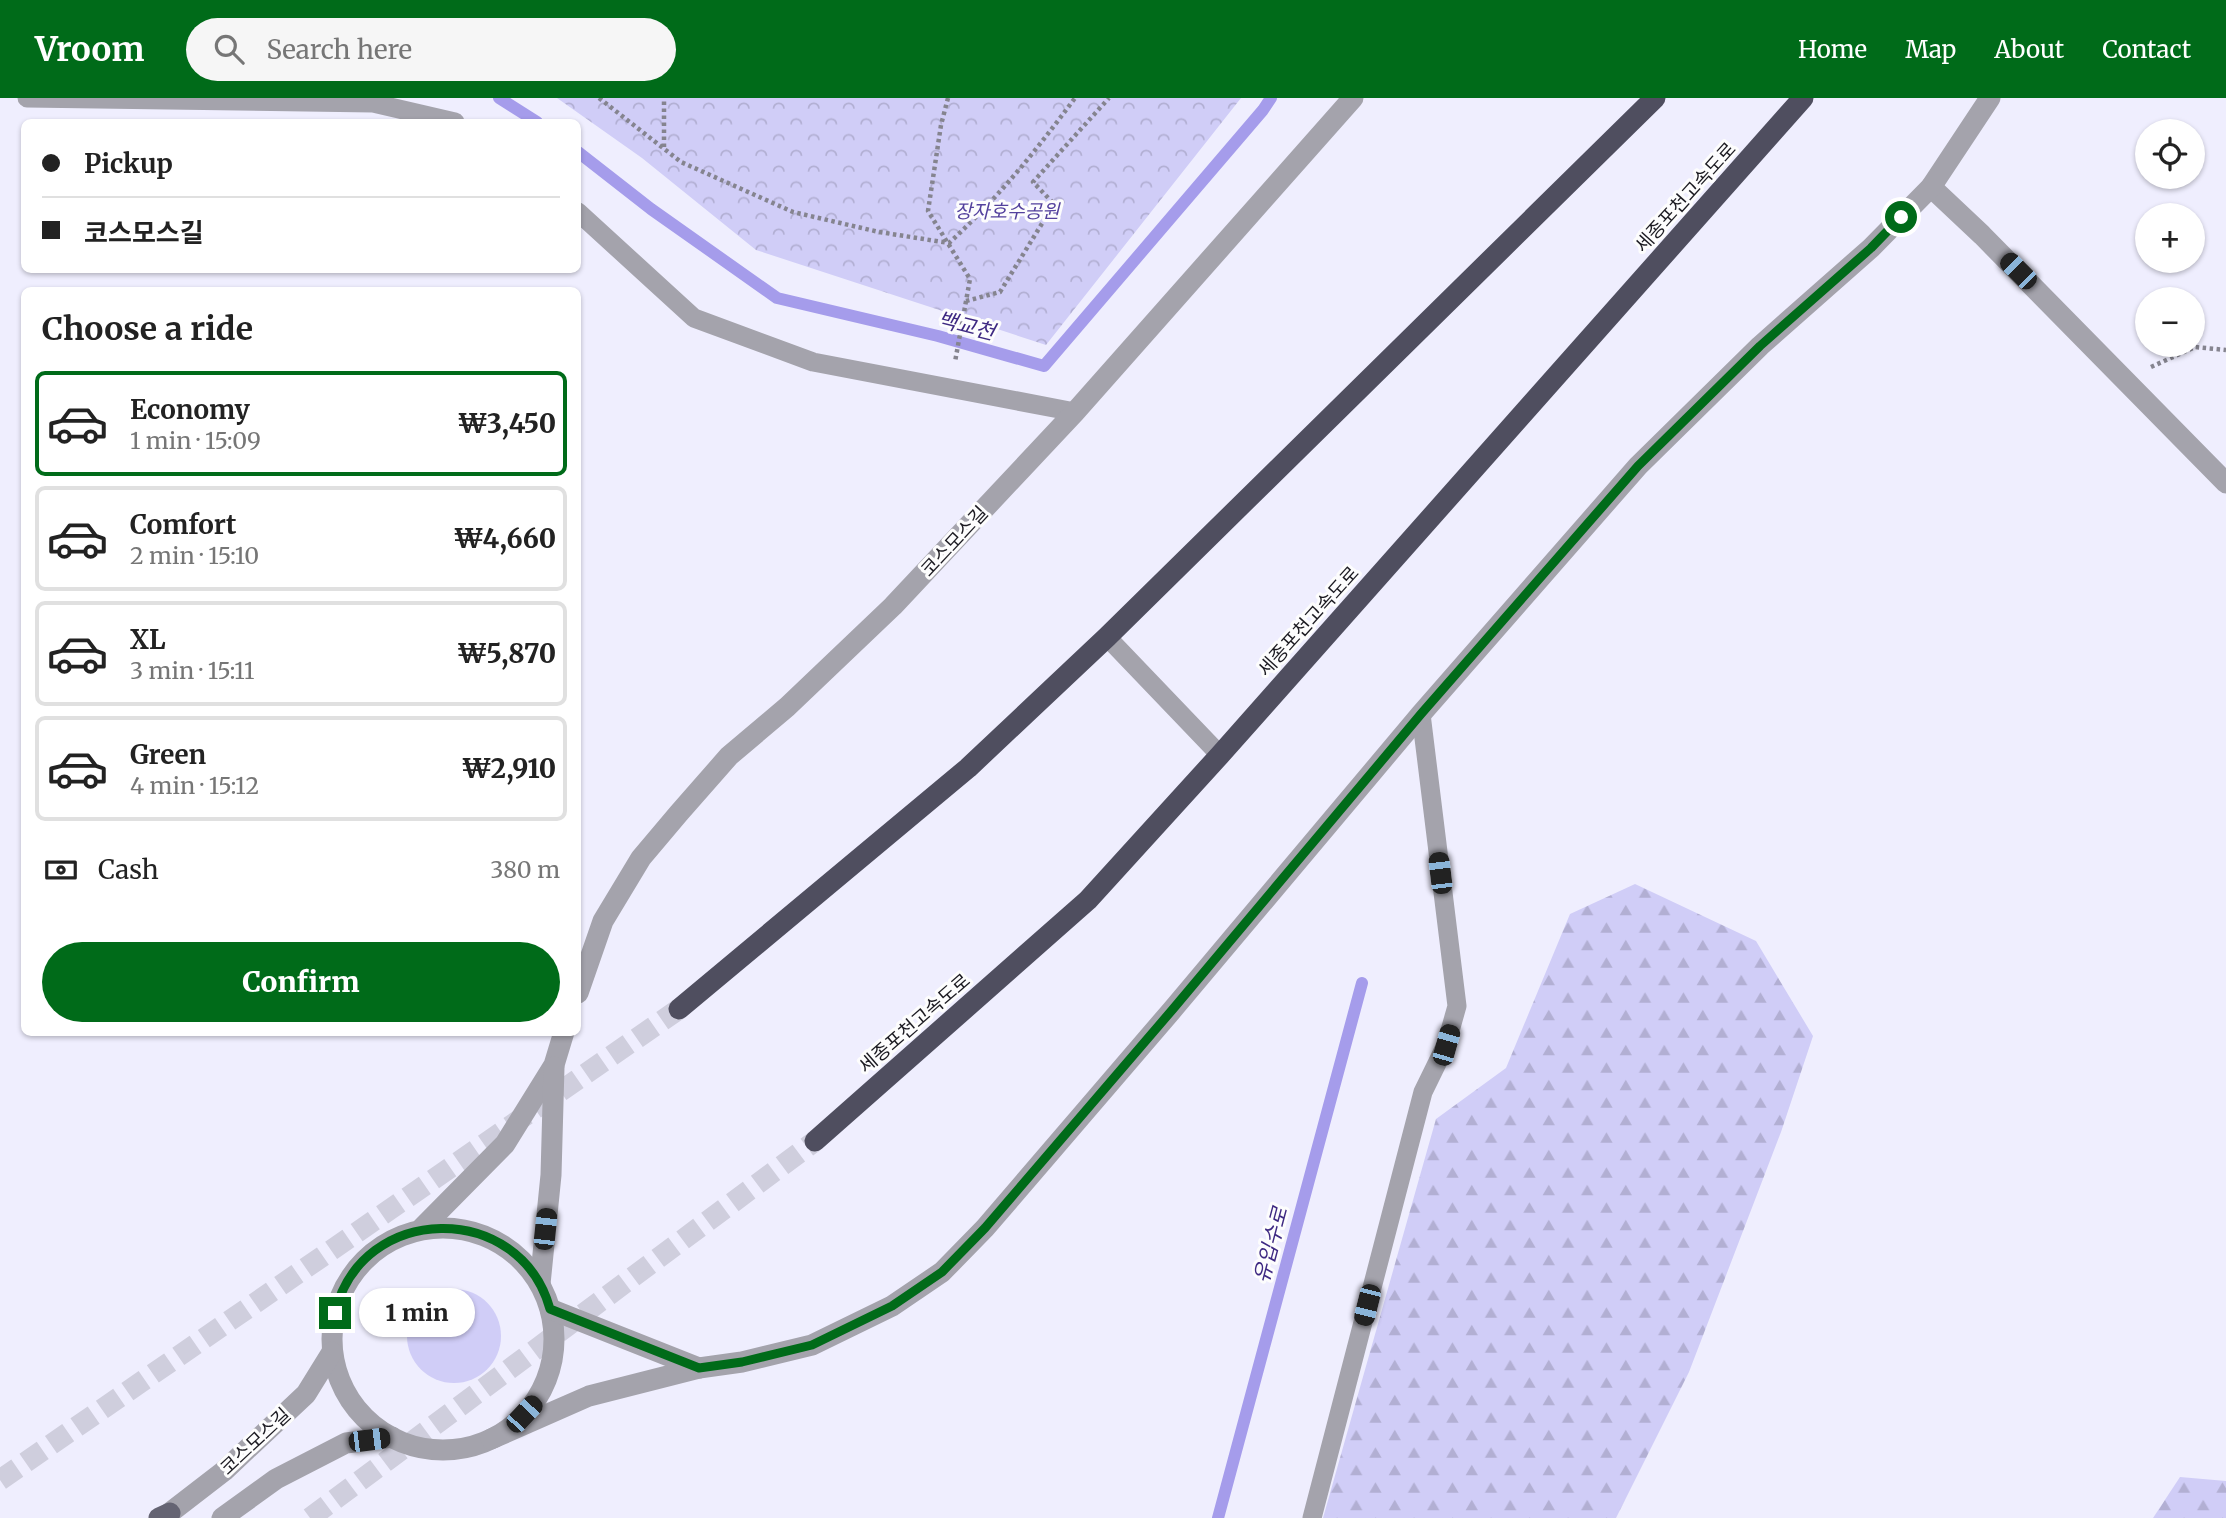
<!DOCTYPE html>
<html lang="en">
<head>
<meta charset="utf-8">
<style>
  body { margin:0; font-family:Merriweather,"Noto Sans KR",serif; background:#f6f6f6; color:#222; height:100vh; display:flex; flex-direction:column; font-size:26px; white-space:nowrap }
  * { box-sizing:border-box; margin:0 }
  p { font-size:23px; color:#767676 }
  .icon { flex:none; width:38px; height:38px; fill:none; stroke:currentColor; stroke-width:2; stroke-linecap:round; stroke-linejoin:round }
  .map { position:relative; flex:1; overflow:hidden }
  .sheet { position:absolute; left:21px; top:189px; width:560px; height:749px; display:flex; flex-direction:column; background:#fff; border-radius:10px; box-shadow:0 2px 5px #0004 }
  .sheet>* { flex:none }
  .guide { position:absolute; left:21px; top:21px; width:560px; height:154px; border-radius:10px; box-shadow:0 2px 5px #0004; display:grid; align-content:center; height:154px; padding:0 21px; background:#fff }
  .tools { position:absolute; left:2135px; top:21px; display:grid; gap:14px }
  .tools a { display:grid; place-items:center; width:70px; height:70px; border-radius:50%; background:#fff; box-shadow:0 2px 5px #0004; font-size:35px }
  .end { position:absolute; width:32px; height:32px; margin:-16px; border:9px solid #006b19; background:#fff; box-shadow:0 0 0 4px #fff }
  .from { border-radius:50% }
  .bubble { position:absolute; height:49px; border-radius:24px; background:#fff; box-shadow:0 2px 5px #0004; font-size:23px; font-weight:800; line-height:49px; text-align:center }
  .car { position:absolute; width:21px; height:42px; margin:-21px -10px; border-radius:9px; box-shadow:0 0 5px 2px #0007; background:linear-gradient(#222 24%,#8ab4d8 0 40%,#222 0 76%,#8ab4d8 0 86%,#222 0) }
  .guide b { display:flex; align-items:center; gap:24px; height:66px; font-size:26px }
  .guide b+b { border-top:2px solid #e0e0e0 }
  .guide i { width:18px; height:18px; background:#222 }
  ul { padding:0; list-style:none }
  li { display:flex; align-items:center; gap:21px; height:105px; margin:0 14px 10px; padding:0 7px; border:4px solid #e0e0e0; border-radius:10px }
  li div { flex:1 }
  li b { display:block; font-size:26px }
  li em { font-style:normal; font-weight:800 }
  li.selected { border-color:#006b19 }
  li>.icon { width:63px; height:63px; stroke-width:1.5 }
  h2 { padding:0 21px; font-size:32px; line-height:84px }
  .pay { display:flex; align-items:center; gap:18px; height:77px; padding:0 21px; font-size:26px }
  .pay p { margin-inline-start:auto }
  .cta { display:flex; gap:14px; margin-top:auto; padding:14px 21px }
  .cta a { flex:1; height:80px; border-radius:42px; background:#006b19; color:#fff; font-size:28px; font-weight:800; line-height:80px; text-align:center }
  header { display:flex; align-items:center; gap:42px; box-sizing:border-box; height:98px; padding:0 35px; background:#006b19; color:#fff }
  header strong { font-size:33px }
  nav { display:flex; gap:38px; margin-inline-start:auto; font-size:24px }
  .search { width:490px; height:63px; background:#f6f6f6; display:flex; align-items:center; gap:18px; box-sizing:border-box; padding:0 24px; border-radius:38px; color:#767676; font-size:26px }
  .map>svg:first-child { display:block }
  .green { fill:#d0cdf7 }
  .forest { fill:url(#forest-firs) }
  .park { fill:url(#park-crowns) }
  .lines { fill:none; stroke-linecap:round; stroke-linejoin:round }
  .stream { stroke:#a59ceb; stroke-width:12 }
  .highway-tunnel { stroke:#cfcedd; stroke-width:21; stroke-dasharray:21 10; stroke-linecap:butt }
  .path { stroke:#85848f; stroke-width:4.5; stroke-dasharray:3.5 3.5; stroke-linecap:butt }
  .lane { stroke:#a4a3ac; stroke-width:19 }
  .street { stroke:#a4a3ac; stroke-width:21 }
  .primary { stroke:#656473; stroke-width:21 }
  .highway { stroke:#4f4e5f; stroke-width:21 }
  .route { stroke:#006b19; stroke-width:9 }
  .labels { text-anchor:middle; stroke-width:6; stroke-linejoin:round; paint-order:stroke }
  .street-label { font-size:19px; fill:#1b1a21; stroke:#fdfdfd }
  .park-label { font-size:19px; font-style:italic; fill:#53419d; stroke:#fdfdfd }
  .water-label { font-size:21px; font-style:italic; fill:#3e2982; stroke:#fdfdfd }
</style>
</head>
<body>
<header>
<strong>Vroom</strong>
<div class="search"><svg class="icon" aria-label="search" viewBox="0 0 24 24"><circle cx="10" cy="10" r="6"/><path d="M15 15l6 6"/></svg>Search here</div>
<nav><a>Home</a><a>Map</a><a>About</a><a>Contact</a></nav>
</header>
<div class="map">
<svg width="2226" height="1420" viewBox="0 0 2226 1420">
  <defs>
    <pattern id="forest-firs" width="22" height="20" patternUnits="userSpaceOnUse" patternTransform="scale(1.75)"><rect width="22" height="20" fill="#d0cdf7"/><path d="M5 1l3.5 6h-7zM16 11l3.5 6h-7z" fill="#b2afd3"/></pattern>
    <pattern id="park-crowns" width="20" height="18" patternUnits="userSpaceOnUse" patternTransform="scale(1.75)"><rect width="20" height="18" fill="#d0cdf7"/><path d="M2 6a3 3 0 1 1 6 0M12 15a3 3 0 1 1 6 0" fill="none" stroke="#b2afd3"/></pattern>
  </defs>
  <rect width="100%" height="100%" fill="#efeefe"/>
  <circle class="green" cx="454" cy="1238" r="47"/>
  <g class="forest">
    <polygon points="1635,786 1756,843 1813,938 1781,1034 1689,1274 1616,1420 1323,1420 1436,1021 1506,970 1570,816"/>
    <polygon points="2180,1379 2226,1383 2226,1420 2153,1420"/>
  </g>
  <polygon class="park" points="557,0 1241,0 1046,247 756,152 642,60"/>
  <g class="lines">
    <g class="stream">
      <polyline points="499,0 537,24"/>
      <polyline points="578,54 651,111 777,200 938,238 1044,268 1263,12 1271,0"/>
      <polyline points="1218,1420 1362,885"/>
    </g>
    <g class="highway-tunnel">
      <polyline points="0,1382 679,911"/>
      <polyline points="310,1420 815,1043"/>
    </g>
    <g class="path">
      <path d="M599,0L681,64L793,114L879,134L949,145C999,99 1035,54 1075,0"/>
      <polyline points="948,0 941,27 928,113 970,181 955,264"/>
      <polyline points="664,49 664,0"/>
      <polyline points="966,203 1000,194 1054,106 1033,84 1109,0"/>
      <polyline points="2151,269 2195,249 2226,252"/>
    </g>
    <g class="lane">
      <polyline points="27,0 373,5 455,24"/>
      <polyline points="578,114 694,220 813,264 1075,314"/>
      <polyline points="1107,539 1220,657"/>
      <polyline points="1312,1420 1423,994 1446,947 1457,908 1421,616"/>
    </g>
    <g class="street">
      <polyline points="1931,89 1982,137 2226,385"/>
      <polyline points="578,895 603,823 641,760 679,715 729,658 787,609 893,508 1075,314 1353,0"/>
      <circle cx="443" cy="1241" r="111"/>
      <polyline points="422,1130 505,1046 554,967 564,934"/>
      <polyline points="540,1186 551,1077 554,969"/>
      <polyline points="550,1211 699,1270"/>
      <polyline points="491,1341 589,1298 699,1270 742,1264 812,1247 892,1208 942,1174 985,1130 1173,911 1421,616 1638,368 1760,248 1871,150 1931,89 1990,0"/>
      <polyline points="163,1420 224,1373 306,1296 332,1254"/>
      <polyline points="222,1420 276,1381 346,1345 392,1339"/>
    </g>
    <polyline class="primary" points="159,1420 170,1415"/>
    <g class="highway">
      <polyline points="679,911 968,670 1107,539 1655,0"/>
      <polyline points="815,1043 1088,802 1220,657 1803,0"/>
    </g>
  </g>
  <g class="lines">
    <path class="route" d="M335,1215C361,1104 520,1102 550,1211L699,1270L742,1264L812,1247L892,1208L942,1174L985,1130L1173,911L1421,616L1638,368L1760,248L1871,150L1901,119"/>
  </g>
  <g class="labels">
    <g class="street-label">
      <text transform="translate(1685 99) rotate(-48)" y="7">세종포천고속도로</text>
      <text transform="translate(954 443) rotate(-47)" y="7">코스모스길</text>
      <text transform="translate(1308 523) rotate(-48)" y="7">세종포천고속도로</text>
      <text transform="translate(914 925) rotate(-41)" y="7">세종포천고속도로</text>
      <text transform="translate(255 1343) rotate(-43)" y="7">코스모스길</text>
    </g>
    <g class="park-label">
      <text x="1007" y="120">장자호수공원</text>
    </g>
    <g class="water-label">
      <text transform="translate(966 228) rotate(14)" y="7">백교천</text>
      <text transform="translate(1271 1147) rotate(-75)" y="7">유입수로</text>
    </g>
  </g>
</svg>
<div class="tools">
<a><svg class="icon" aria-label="locate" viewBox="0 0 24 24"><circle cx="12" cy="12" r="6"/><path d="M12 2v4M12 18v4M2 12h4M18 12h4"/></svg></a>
<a>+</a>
<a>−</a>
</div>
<i class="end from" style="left:1901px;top:119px"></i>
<i class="end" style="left:335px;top:1215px"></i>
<div class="bubble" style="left:359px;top:1190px;width:116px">1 min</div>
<i class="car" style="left:2018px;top:173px;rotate:315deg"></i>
<i class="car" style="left:1440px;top:775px;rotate:353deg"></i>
<i class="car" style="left:1446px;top:947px;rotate:16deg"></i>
<i class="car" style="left:545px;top:1131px;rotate:6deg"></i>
<i class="car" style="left:1367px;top:1207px;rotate:194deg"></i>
<i class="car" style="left:524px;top:1316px;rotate:43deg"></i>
<i class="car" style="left:369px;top:1342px;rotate:83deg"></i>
<div class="guide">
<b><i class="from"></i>Pickup</b>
<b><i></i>코스모스길</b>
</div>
<section class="sheet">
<h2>Choose a ride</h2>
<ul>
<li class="selected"><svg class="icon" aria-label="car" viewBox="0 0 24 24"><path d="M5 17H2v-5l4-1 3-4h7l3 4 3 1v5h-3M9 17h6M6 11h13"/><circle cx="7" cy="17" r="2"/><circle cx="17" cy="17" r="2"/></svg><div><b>Economy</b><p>1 min · 15:09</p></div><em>₩3,450</em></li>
<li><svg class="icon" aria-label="car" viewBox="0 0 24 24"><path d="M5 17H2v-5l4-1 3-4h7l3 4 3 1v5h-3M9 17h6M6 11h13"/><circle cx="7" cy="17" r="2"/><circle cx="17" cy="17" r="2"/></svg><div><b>Comfort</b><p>2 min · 15:10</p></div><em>₩4,660</em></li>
<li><svg class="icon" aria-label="car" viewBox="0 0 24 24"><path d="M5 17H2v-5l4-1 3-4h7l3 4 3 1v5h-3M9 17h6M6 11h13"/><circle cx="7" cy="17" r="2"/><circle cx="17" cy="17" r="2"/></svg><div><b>XL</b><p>3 min · 15:11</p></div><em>₩5,870</em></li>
<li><svg class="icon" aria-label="car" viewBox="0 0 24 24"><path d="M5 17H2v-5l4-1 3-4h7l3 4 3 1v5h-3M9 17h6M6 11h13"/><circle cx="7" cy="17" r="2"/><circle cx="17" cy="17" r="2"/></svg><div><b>Green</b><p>4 min · 15:12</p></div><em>₩2,910</em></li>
</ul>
<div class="pay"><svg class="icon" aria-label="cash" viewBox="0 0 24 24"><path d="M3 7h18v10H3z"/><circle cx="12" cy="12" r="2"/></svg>Cash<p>380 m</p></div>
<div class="cta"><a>Confirm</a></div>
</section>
</div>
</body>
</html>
